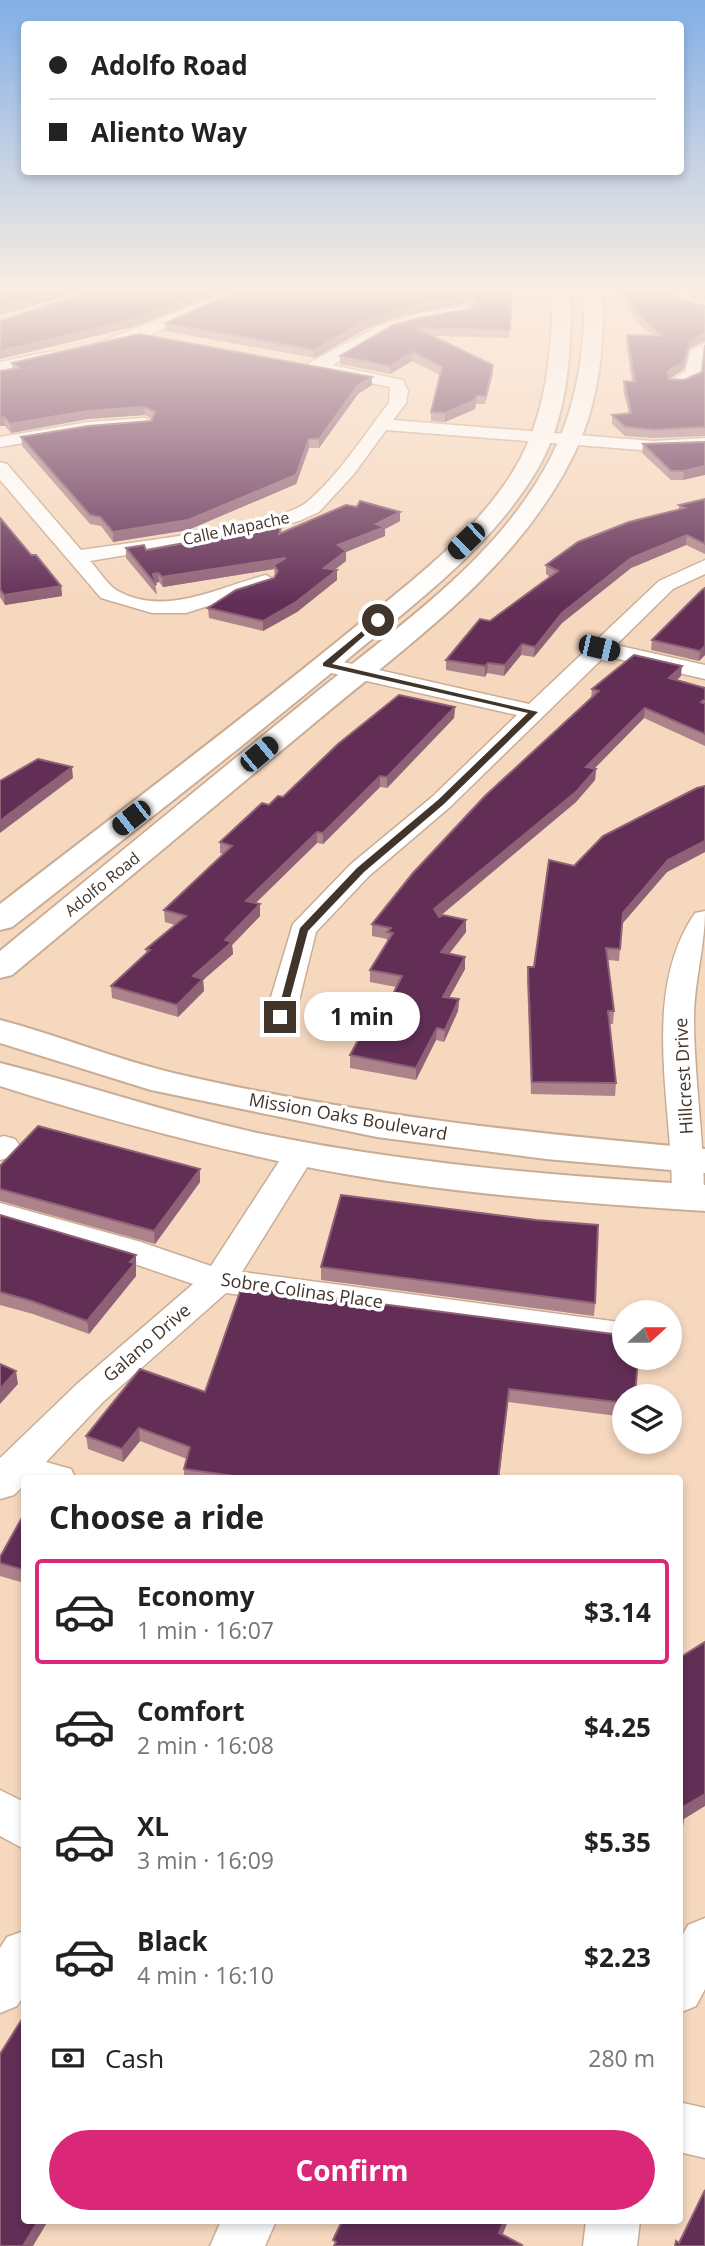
<!DOCTYPE html>
<html lang="en">
<head>
<meta charset="utf-8">
<style>
  body { margin:0; font-family:"Open Sans",sans-serif; background:#f6f6f6; color:#222; height:100vh; display:flex; flex-direction:column; font-size:26px; white-space:nowrap }
  * { box-sizing:border-box; margin:0 }
  p { font-size:23px; color:#767676 }
  .icon { flex:none; width:38px; height:38px; fill:none; stroke:currentColor; stroke-width:2; stroke-linecap:round; stroke-linejoin:round }
  .map { position:relative; flex:1; overflow:hidden }
  .sheet { position:absolute; left:21px; top:1475px; width:662px; height:749px; display:flex; flex-direction:column; background:#fff; border-radius:7px; box-shadow:0 4px 10px #0003 }
  .sheet>* { flex:none }
  .hud { position:absolute; left:21px; top:21px; width:663px; height:154px; border-radius:7px; box-shadow:0 4px 10px #0003; display:grid; align-content:center; height:154px; padding:0 28px; background:#fff }
  .needle { width:46px; rotate:69deg }
  .fabs { position:absolute; left:612px; top:1300px; display:grid; gap:14px }
  .fabs a { display:grid; place-items:center; width:70px; height:70px; border-radius:50%; background:#fff; box-shadow:0 4px 10px #0003; font-size:35px }
  .end { position:absolute; width:32px; height:32px; margin:-16px; border:9px solid #41352b; background:#fff; box-shadow:0 0 0 4px #fff }
  .from { border-radius:50% }
  .bubble { position:absolute; height:49px; border-radius:24px; background:#fff; box-shadow:0 4px 10px #0003; font-size:23px; font-weight:700; line-height:49px; text-align:center }
  .car { position:absolute; width:21px; height:42px; margin:-21px -10px; border-radius:9px; box-shadow:0 0 5px 2px #0007; background:linear-gradient(#222 24%,#8ab4d8 0 40%,#222 0 76%,#8ab4d8 0 86%,#222 0) }
  .hud b { display:flex; align-items:center; gap:24px; height:66px; font-size:26px }
  .hud b+b { border-top:2px solid #e0e0e0 }
  .hud i { width:18px; height:18px; background:#222 }
  ul { padding:0; list-style:none }
  li { display:flex; align-items:center; gap:21px; height:105px; margin:0 14px 10px; padding:0 14px; border:4px solid transparent; border-radius:7px }
  li div { flex:1 }
  li b { display:block; font-size:26px }
  li em { font-style:normal; font-weight:700 }
  li.selected { border-color:#db2777 }
  li>.icon { width:63px; height:63px; stroke-width:1.5 }
  h2 { padding:0 28px; font-size:32px; line-height:84px }
  .pay { display:flex; align-items:center; gap:18px; height:77px; padding:0 28px; font-size:26px }
  .pay p { margin-inline-start:auto }
  .cta { display:flex; gap:14px; margin-top:auto; padding:14px 28px }
  .cta a { flex:1; height:80px; border-radius:42px; background:#db2777; color:#fff; font-size:28px; font-weight:700; line-height:80px; text-align:center }
  .map>svg:first-child { display:block }
  .lines { fill:none; stroke-linecap:round; stroke-linejoin:round }
  .minor-casing { stroke:#caac95; stroke-width:3 }
  .secondary-casing { stroke:#caac95; stroke-width:4 }
  .minor { fill:#fff; fill-rule:evenodd }
  .secondary { fill:#fff; fill-rule:evenodd }
  .wall { fill:#ac838a }
  .shaded-wall { fill:#8e6176 }
  .building { fill:#622e56; stroke:#8e6176; stroke-width:2 }
  .route { fill:#41352b }
  .labels { text-anchor:middle; stroke-width:7; stroke-linejoin:round; paint-order:stroke }
  .far-street-label { font-size:16px; fill:#41352b; stroke:#fff }
  .street-label { font-size:18px; fill:#41352b; stroke:#fff }
</style>
</head>
<body>
<div class="map">
<svg width="705" height="2246" viewBox="0 0 705 2246">
  <rect width="100%" height="100%" fill="#f6d8bf"/>
  <g class="lines">
    <defs>
      <g id="minor">
        <polygon points="234,290 253,290 145,337 101,350 93,345"/>
        <polygon points="674,290 688,290 691,299 705,301 705,311 679,305"/>
        <path d="M466,306L474,311L471,314L422,322L392,331L332,365L403,380L408,391L406,403L393,420L653,441L705,438V448L653,451L386,430L354,474L319,512L299,521L252,534L90,561C98,569 107,584 116,590C165,618 218,587 266,575L276,581L273,585L186,613H152L101,598L0,480V462L7,464L81,550C125,543 279,526 307,502C339,475 363,436 389,403L390,387L310,371L305,367L307,364L381,325L421,313Z"/>
        <polygon points="705,343 700,378 683,386 671,386 669,382 686,371 690,351"/>
        <polygon points="53,351 61,356 59,359 0,372 0,362"/>
        <polygon points="145,418 154,423 151,427 88,432 0,447 0,437 88,422"/>
        <polygon points="705,560 705,574 673,589 616,645 705,665 705,679 605,656 450,807 369,876 316,932 295,1017 290,1023 280,1026 270,1023 265,1017 293,924 351,864 432,797 517,715 318,670 315,665 318,660 326,658 529,704 659,581"/>
        <path d="M705,911C705,947 694,982 694,1018C694,1078 704,1137 704,1197L700,1204L688,1207L676,1204L672,1197C673,1106 640,993 695,913Z"/>
        <polygon points="4,1136 15,1139 20,1146 11,1157 0,1160 0,1137"/>
        <polygon points="300,1143 311,1146 316,1153 242,1272 612,1321 625,1324 625,1342 612,1345 226,1293 103,1402 46,1462 71,1469 76,1479 24,1479 24,1485 14,1495 0,1499 0,1458 77,1384 193,1284 117,1258 0,1225 0,1203 141,1242 211,1266 289,1146"/>
        <polygon points="0,1790 24,1802 24,1849 0,1836"/>
        <polygon points="705,1918 705,1989 696,2006 679,2013 679,1942 688,1925"/>
        <polygon points="24,1931 24,1995 17,2006 0,2013 0,1948 7,1937"/>
        <polygon points="679,2102 705,2108 705,2158 679,2152"/>
        <polygon points="221,2221 276,2221 265,2246 210,2246"/>
        <polygon points="586,2221 640,2221 637,2246 583,2246"/>
      </g>
      <g id="secondary">
        <path d="M553,290H571C571,351 569,416 537,470C493,544 421,599 355,653C243,747 127,836 12,927L0,930V904C115,815 231,728 344,636C404,587 473,537 514,470C547,416 552,351 553,290Z"/>
        <path d="M585,290H603C604,350 599,406 571,460C514,571 411,642 318,720C216,805 114,890 12,975L0,978V951C101,868 202,785 303,703C392,630 496,563 550,459C578,405 585,350 585,290Z"/>
        <path d="M0,1020C58,1035 115,1059 173,1073C348,1114 526,1133 705,1149V1173L546,1159L377,1137L151,1090L0,1043Z"/>
        <path d="M0,1063C88,1085 173,1115 262,1134C408,1164 556,1176 705,1185V1211C585,1203 464,1195 345,1174C228,1153 113,1122 0,1086Z"/>
      </g>
    </defs>
    <use href="#minor" class="minor-casing"/>
    <use href="#secondary" class="secondary-casing"/>
    <use href="#minor" class="minor"/>
    <use href="#secondary" class="secondary"/>
  </g>
  <g class="wall">
    <polygon points="512,290 509,338 434,336 493,365 493,373 485,404 476,404 475,409 445,422 431,421 431,412 440,375 412,361 390,374 340,364 340,356 472,309 472,307 466,303 397,317 364,330 315,358 165,331 165,323"/>
    <polygon points="620,290 675,290 689,349 684,369 669,379 684,380 702,372 705,345 705,436 653,438 625,436 612,424 612,415 629,414 623,390 624,381 632,382 626,343 627,335 652,335 634,319 620,292"/>
    <polygon points="689,290 705,290 705,299 693,297"/>
    <polygon points="12,363 372,385 358,394 319,448 309,448 296,484 188,530 113,542 101,526 90,524 22,446 21,437 151,421 152,419 145,415 88,419 11,433 5,426 0,426 0,371 12,369"/>
    <polygon points="705,442 683,480 671,480 642,453 643,444"/>
    <polygon points="705,499 705,554 686,545 631,568 562,623 534,657 521,655 504,676 487,673 485,677 446,670 446,660 550,577 546,574 546,565 679,510 679,505"/>
    <polygon points="0,518 31,555 61,586 62,596 5,605 0,597"/>
    <polygon points="400,521 385,529 385,536 346,552 346,561 334,570 337,570 337,580 297,612 263,631 209,618 208,608 274,578 275,576 274,569 163,587 159,582 155,583 157,595 126,558 126,548 146,550 282,533"/>
    <polygon points="705,588 705,655 699,661 651,650 652,640"/>
    <polygon points="681,676 677,680 705,688 705,746 644,718 594,769 596,769 595,780 576,802 439,917 466,932 449,954 465,957 465,969 449,998 459,999 458,1011 444,1042 436,1040 416,1080 350,1068 350,1055 376,1028 396,987 370,982 370,970 387,942 387,939 372,936 372,924 591,698 592,689"/>
    <polygon points="455,707 454,718 387,788 380,787 323,844 317,843 256,903 260,916 232,945 233,954 203,980 204,991 178,1017 112,998 111,986 146,953 146,949 175,925 165,922 164,910 223,854 220,853 220,842 269,805"/>
    <polygon points="705,786 705,852 667,872 622,924 619,961 608,960 614,1011 613,1024 610,1024 616,1083 615,1096 531,1094 527,979 528,967 534,967 574,866"/>
    <polygon points="0,1166 200,1169 200,1182 155,1244 0,1201"/>
    <polygon points="0,1215 136,1255 136,1276 89,1334 33,1314 0,1305"/>
    <polygon points="321,1267 595,1303 594,1316 321,1280"/>
    <polygon points="242,1286 625,1396 625,1417 508,1402 499,1479 184,1479 184,1469 187,1459 140,1441 123,1462 88,1449 86,1436 205,1392"/>
    <polygon points="24,1514 24,1583 0,1576 0,1563"/>
  </g>
  <g class="shaded-wall">
    <polygon points="59,290 86,290 0,315 0,307"/>
    <polygon points="208,290 228,290 133,327 0,359 0,351"/>
    <polygon points="466,296 466,303 397,317 364,330 315,358 314,350 364,322 397,309"/>
    <polygon points="705,333 705,341 689,349 684,369 668,380 668,371 690,341"/>
    <polygon points="413,352 412,361 390,374 390,366"/>
    <polygon points="493,365 493,373 485,404 486,396"/>
    <polygon points="372,377 372,385 358,394 319,448 319,439 358,385"/>
    <polygon points="477,396 475,409 445,422 445,413"/>
    <polygon points="144,407 145,415 88,419 11,433 10,424 87,411"/>
    <polygon points="4,417 5,426 0,426 0,418"/>
    <polygon points="309,439 309,448 296,484 188,530 113,542 113,532"/>
    <polygon points="705,466 705,475 683,480 684,471"/>
    <polygon points="400,512 400,521 385,529 385,536 346,552 346,561 324,578 324,568 338,545"/>
    <polygon points="687,535 686,545 631,568 562,623 534,657 535,647 562,613 631,558"/>
    <polygon points="286,558 274,565 274,569 163,587 162,577"/>
    <polygon points="337,570 337,580 297,612 263,631 263,621"/>
    <polygon points="158,573 159,582 154,583 153,574"/>
    <polygon points="61,586 62,596 5,605 4,595"/>
    <polygon points="522,644 521,655 504,676 505,665"/>
    <polygon points="705,646 705,655 699,661 700,651"/>
    <polygon points="488,663 487,673 485,677 485,666"/>
    <polygon points="682,666 681,676 668,688 669,678"/>
    <polygon points="455,707 454,718 387,788 387,777"/>
    <polygon points="645,708 644,718 585,778 586,767"/>
    <polygon points="72,767 73,778 0,833 0,821"/>
    <polygon points="596,769 595,780 576,802 434,921 434,909"/>
    <polygon points="380,776 380,787 323,844 323,833"/>
    <polygon points="317,832 317,843 246,912 246,901"/>
    <polygon points="705,841 705,852 667,872 622,924 623,913 668,860"/>
    <polygon points="260,904 260,916 232,945 233,954 203,980 204,991 178,1017 177,1005 193,976 225,940"/>
    <polygon points="466,920 466,932 441,964 441,952"/>
    <polygon points="465,957 465,969 443,1009 443,997"/>
    <polygon points="459,999 458,1011 444,1042 445,1030"/>
    <polygon points="437,1028 436,1040 416,1080 416,1068"/>
    <polygon points="200,1169 200,1182 155,1244 154,1231"/>
    <polygon points="136,1255 136,1276 89,1334 87,1321"/>
    <polygon points="16,1371 18,1384 0,1404 0,1389"/>
    <polygon points="509,1389 499,1479 498,1479"/>
    <polygon points="139,1428 140,1441 123,1462 122,1449"/>
    <polygon points="705,1794 705,1806 684,1819 683,1827 679,1831 680,1809"/>
    <polygon points="38,2221 48,2221 33,2246 23,2246"/>
    <polygon points="504,2221 508,2221 498,2246 499,2233"/>
  </g>
  <g class="building">
    <polygon points="0,290 59,290 0,307"/>
    <polygon points="95,290 208,290 133,320 0,351 0,321"/>
    <polygon points="240,290 512,290 510,330 416,328 493,365 486,396 477,396 475,400 445,413 431,412 442,367 413,352 390,366 340,356 393,325 423,317 472,309 476,301 466,296 397,309 364,322 314,350 165,323"/>
    <polygon points="624,290 675,290 677,298 705,306 705,333 690,341 684,361 668,371 669,379 684,380 702,372 705,345 705,427 654,430 625,427 612,415 631,413 624,381 635,382 627,335 661,336 635,311"/>
    <polygon points="139,334 372,377 358,385 319,439 309,439 296,475 188,520 113,532 100,517 90,515 21,437 88,426 151,421 155,412 144,407 87,411 10,424 4,417 0,418 0,371 20,368 12,363"/>
    <polygon points="705,442 705,466 684,471 671,471 643,444"/>
    <polygon points="705,499 705,544 687,535 631,558 562,613 535,647 522,644 505,665 488,663 485,666 446,660 480,619 490,621 558,571 546,565 578,542 629,522 685,508 679,505"/>
    <polygon points="360,501 400,512 376,524 385,527 338,545 346,551 324,568 337,570 296,602 263,621 208,608 236,590 274,578 278,571 274,565 286,558 162,577 158,573 153,574 156,585 126,548 144,545 146,550 282,525 279,534 346,505 357,507"/>
    <polygon points="0,518 31,555 36,555 61,586 4,595 0,589"/>
    <polygon points="705,588 705,646 700,651 652,640 702,590"/>
    <polygon points="634,655 682,666 669,678 705,688 705,699 701,702 705,704 705,734 645,708 586,767 596,769 577,791 434,909 439,917 443,915 466,920 441,952 465,957 443,997 459,999 445,1030 437,1028 416,1068 350,1055 366,1026 376,1028 402,976 370,970 393,933 387,932 391,928 372,924 413,873 485,796 599,691 592,689"/>
    <polygon points="399,695 455,707 387,777 380,776 323,833 317,832 246,901 260,904 225,940 232,942 193,976 203,979 177,1005 111,986 150,950 146,949 186,916 164,910 232,846 220,842 262,803 269,805 278,796 283,797 338,744"/>
    <polygon points="38,759 72,767 0,821 0,781"/>
    <polygon points="705,786 705,841 668,860 623,913 620,949 606,948 614,1011 608,1011 616,1083 532,1082 528,967 534,967 549,860 574,866 603,836 697,788"/>
    <polygon points="38,1126 200,1169 154,1231 0,1189 0,1166"/>
    <polygon points="341,1195 536,1220 598,1225 595,1303 321,1267"/>
    <polygon points="0,1215 136,1255 130,1262 135,1263 87,1321 32,1301 0,1292"/>
    <polygon points="242,1286 613,1334 625,1335 625,1358 638,1358 635,1396 625,1396 625,1403 509,1389 498,1479 256,1479 184,1469 190,1447 139,1428 122,1449 86,1436 140,1369 205,1392"/>
    <polygon points="0,1364 16,1371 0,1389"/>
    <polygon points="24,1514 24,1570 0,1563 0,1557"/>
    <polygon points="705,1642 705,1794 680,1809 685,1814 679,1819 679,1658"/>
    <polygon points="24,2016 24,2221 38,2221 23,2246 0,2246 0,2054"/>
    <polygon points="705,2190 705,2246 675,2246 676,2241 679,2243"/>
    <polygon points="342,2221 504,2221 499,2233 522,2245 521,2246 334,2246 336,2242 333,2240"/>
  </g>
  <linearGradient id="sky" x2="0" y2="1"><stop stop-color="#81afe6"/><stop offset="0.48" stop-color="#fbede2"/><stop offset="1" stop-color="#fbede2" stop-opacity="0"/></linearGradient>
  <rect width="705" height="604" fill="url(#sky)"/>
  <polygon class="route" points="378,618 381,621 332,664 538,712 444,804 364,872 308,931 285,1017 276,1019 300,928 357,868 438,800 528,713 323,666 323,663"/>
  <g class="labels">
    <g class="far-street-label">
      <text transform="translate(236 528) rotate(-12)" y="6">Calle Mapache</text>
      <text transform="translate(102 884) rotate(-39)" y="6">Adolfo Road</text>
    </g>
    <g class="street-label">
      <text transform="translate(684 1076) rotate(-93)" y="6">Hillcrest Drive</text>
      <text transform="translate(348 1117) rotate(10)" y="6">Mission Oaks Boulevard</text>
      <text transform="translate(302 1291) rotate(8)" y="6">Sobre Colinas Place</text>
      <text transform="translate(147 1343) rotate(-41)" y="6">Galano Drive</text>
    </g>
  </g>
</svg>
<div class="fabs">
<a><svg class="needle" viewBox="-14 -14 28 28"><path d="M0-13l5 13h-10z" fill="#e53935"/><path d="M0 13l5-13h-10z" fill="#767676"/></svg></a>
<a><svg class="icon" aria-label="layers" viewBox="0 0 24 24"><path d="M12 4l9 5-9 5-9-5zM3 14l9 5 9-5"/></svg></a>
</div>
<i class="end from" style="left:378px;top:620px"></i>
<i class="end" style="left:280px;top:1017px"></i>
<div class="bubble" style="left:304px;top:992px;width:116px">1 min</div>
<i class="car" style="left:466px;top:541px;rotate:226deg"></i>
<i class="car" style="left:599px;top:648px;rotate:103deg"></i>
<i class="car" style="left:259px;top:754px;rotate:50deg"></i>
<i class="car" style="left:131px;top:818px;rotate:232deg"></i>
<div class="hud">
<b><i class="from"></i>Adolfo Road</b>
<b><i></i>Aliento Way</b>
</div>
<section class="sheet">
<h2>Choose a ride</h2>
<ul>
<li class="selected"><svg class="icon" aria-label="car" viewBox="0 0 24 24"><path d="M5 17H2v-5l4-1 3-4h7l3 4 3 1v5h-3M9 17h6M6 11h13"/><circle cx="7" cy="17" r="2"/><circle cx="17" cy="17" r="2"/></svg><div><b>Economy</b><p>1 min · 16:07</p></div><em>$3.14</em></li>
<li><svg class="icon" aria-label="car" viewBox="0 0 24 24"><path d="M5 17H2v-5l4-1 3-4h7l3 4 3 1v5h-3M9 17h6M6 11h13"/><circle cx="7" cy="17" r="2"/><circle cx="17" cy="17" r="2"/></svg><div><b>Comfort</b><p>2 min · 16:08</p></div><em>$4.25</em></li>
<li><svg class="icon" aria-label="car" viewBox="0 0 24 24"><path d="M5 17H2v-5l4-1 3-4h7l3 4 3 1v5h-3M9 17h6M6 11h13"/><circle cx="7" cy="17" r="2"/><circle cx="17" cy="17" r="2"/></svg><div><b>XL</b><p>3 min · 16:09</p></div><em>$5.35</em></li>
<li><svg class="icon" aria-label="car" viewBox="0 0 24 24"><path d="M5 17H2v-5l4-1 3-4h7l3 4 3 1v5h-3M9 17h6M6 11h13"/><circle cx="7" cy="17" r="2"/><circle cx="17" cy="17" r="2"/></svg><div><b>Black</b><p>4 min · 16:10</p></div><em>$2.23</em></li>
</ul>
<div class="pay"><svg class="icon" aria-label="cash" viewBox="0 0 24 24"><path d="M3 7h18v10H3z"/><circle cx="12" cy="12" r="2"/></svg>Cash<p>280 m</p></div>
<div class="cta"><a>Confirm</a></div>
</section>
</div>
</body>
</html>
